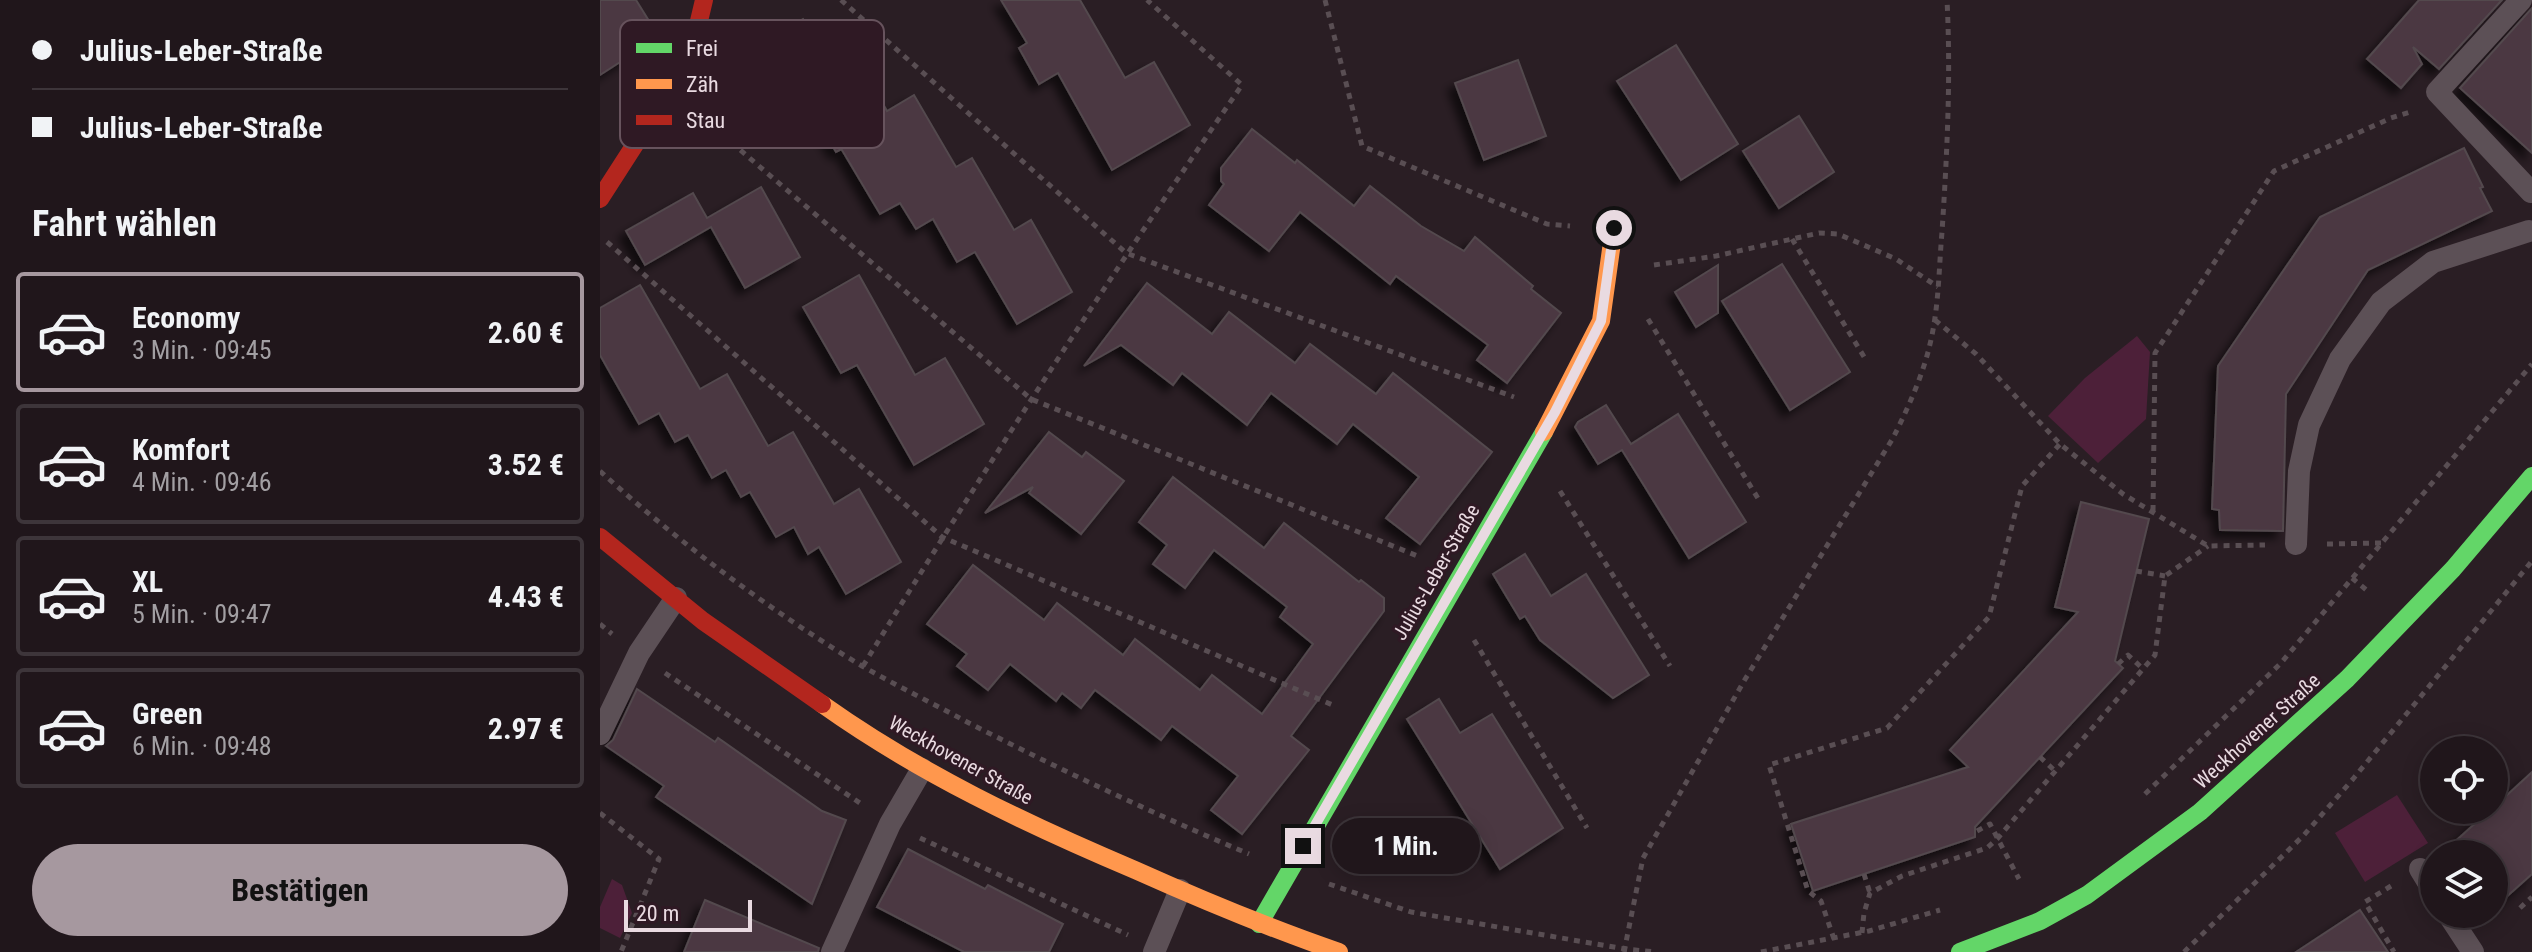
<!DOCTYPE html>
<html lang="de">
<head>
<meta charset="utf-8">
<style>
  body { margin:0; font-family:"Roboto Condensed",sans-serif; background:#2d2328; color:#f1f3f6; height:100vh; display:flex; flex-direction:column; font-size:30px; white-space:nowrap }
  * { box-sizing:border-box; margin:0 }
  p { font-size:26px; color:#a29fa3 }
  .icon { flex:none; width:44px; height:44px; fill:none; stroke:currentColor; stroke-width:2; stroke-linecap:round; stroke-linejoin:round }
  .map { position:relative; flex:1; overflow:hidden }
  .drawer { display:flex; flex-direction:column; background:#20161b; width:600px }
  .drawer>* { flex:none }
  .guide { display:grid; align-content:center; height:176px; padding:0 32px; background:#20161b }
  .fabs { position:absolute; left:1820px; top:736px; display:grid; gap:16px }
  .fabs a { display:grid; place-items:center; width:88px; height:88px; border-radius:50%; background:#20161b; box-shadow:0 4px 20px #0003,0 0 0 2px #3d353a; font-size:40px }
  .scale { position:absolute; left:24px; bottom:20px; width:128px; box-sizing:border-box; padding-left:8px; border:4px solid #e9dae1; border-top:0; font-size:22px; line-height:28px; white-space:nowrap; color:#e9dae1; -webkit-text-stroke:6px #2f1924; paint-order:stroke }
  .end { position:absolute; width:36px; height:36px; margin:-18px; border:10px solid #e9dae1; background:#111; box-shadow:0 0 0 4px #111 }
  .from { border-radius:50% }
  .bubble { position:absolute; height:56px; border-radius:28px; background:#20161b; box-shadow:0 4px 20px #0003,0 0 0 2px #3d353a; font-size:26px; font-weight:700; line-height:56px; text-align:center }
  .guide b { display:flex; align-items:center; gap:28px; height:76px; font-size:30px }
  .guide b+b { border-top:2px solid #3d353a }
  .guide i { width:20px; height:20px; background:#f1f3f6 }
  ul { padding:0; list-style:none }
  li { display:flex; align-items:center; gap:24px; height:120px; margin:0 16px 12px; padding:0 16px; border:4px solid #3d353a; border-radius:8px }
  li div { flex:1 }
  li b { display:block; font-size:30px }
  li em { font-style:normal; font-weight:700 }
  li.on { border-color:#a6989f }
  li>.icon { width:72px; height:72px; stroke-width:1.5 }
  h2 { padding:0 32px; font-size:36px; line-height:96px }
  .cta { display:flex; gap:16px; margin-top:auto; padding:16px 32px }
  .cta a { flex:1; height:92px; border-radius:48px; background:#a6989f; color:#111; font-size:32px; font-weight:700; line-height:92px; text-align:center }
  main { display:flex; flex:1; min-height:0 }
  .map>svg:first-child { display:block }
  .green { fill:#4d2039 }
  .building { fill:#4c3843; stroke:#53494e; stroke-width:2; filter:url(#shadow) }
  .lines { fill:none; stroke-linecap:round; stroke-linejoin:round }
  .path { stroke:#594e53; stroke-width:5; stroke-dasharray:6 6; stroke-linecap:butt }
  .lane { stroke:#5c5056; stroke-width:22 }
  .fast { stroke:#63d668; stroke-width:18 }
  .slow { stroke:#ff974d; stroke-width:18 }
  .jam { stroke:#b3261e; stroke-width:18 }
  .route { stroke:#e9dae1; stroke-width:10 }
  .labels { text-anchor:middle; stroke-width:6; stroke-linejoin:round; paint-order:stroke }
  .street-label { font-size:20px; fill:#e9dae1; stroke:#2f1924 }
  .key { fill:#2f1924; stroke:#67535d; stroke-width:2 }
  .key-label { font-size:22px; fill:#e9dae1 }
</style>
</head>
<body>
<main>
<section class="drawer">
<div class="guide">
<b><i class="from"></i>Julius-Leber-Straße</b>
<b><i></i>Julius-Leber-Straße</b>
</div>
<h2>Fahrt wählen</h2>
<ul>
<li class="on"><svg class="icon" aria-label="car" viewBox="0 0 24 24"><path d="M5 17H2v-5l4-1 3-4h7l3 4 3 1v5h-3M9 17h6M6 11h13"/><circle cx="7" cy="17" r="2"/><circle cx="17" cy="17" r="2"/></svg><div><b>Economy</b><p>3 Min. · 09:45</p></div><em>2.60 €</em></li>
<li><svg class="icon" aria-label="car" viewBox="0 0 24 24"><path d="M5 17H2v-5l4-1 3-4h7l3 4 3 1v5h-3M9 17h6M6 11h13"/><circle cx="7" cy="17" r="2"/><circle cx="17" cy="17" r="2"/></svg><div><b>Komfort</b><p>4 Min. · 09:46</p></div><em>3.52 €</em></li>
<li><svg class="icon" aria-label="car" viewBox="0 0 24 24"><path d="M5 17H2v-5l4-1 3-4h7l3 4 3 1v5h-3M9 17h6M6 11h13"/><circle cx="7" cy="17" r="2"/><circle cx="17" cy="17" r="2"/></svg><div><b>XL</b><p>5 Min. · 09:47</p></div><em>4.43 €</em></li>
<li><svg class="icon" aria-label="car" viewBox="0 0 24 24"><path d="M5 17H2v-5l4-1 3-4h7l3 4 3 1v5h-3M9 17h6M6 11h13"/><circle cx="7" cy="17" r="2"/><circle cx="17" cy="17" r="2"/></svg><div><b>Green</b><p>6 Min. · 09:48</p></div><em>2.97 €</em></li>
</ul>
<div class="cta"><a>Bestätigen</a></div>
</section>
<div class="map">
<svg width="1932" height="952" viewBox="0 0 1932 952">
  <defs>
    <filter id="shadow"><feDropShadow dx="-7" dy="7" stdDeviation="4" flood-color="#0009"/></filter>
  </defs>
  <rect width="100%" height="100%" fill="#2a1e24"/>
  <g class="green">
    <polygon points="1537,336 1550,352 1546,419 1498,463 1448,416 1485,378"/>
    <polygon points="1797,795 1828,843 1765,882 1735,833"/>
    <polygon points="12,879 22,885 32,913 20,938 0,928 0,907"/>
  </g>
  <g class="building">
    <polygon points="0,0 36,0 59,37 0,75"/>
    <polygon points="401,0 480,0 525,78 554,62 590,125 512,170 458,73 439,84 419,48 427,43"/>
    <polygon points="1819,0 1902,0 1839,69 1813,47 1822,64 1801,88 1767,59"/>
    <polygon points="1932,8 1932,153 1860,88"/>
    <polygon points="203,19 223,54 247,40 287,111 314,95 356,167 372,158 414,230 431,220 472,292 417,324 375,252 357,262 333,219 316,229 300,203 280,214 239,145 240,150 236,152 204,97 197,101 183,75 173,80 154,47"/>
    <polygon points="1076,45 1138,144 1081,180 1017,81"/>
    <polygon points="918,60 946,136 884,160 855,83"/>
    <polygon points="1199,116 1234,172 1179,208 1143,151"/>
    <polygon points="652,129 695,163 697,160 754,206 770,186 821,226 864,251 875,237 933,286 931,289 961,313 907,383 877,360 888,345 796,276 790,284 700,212 669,251 609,205 624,184 621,181 621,168"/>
    <polygon points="1864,148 1883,187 1880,188 1892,211 1768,270 1686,394 1683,531 1620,530 1619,510 1612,509 1618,366 1720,217"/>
    <polygon points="161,187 200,257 145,288 111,227 45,265 26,231 93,193 107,218"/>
    <polygon points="1182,264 1250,372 1190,410 1122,301"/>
    <polygon points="1118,265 1118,313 1096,327 1075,292"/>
    <polygon points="259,275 315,375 345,358 384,424 314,465 257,365 241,373 203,307"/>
    <polygon points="547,283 612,334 629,312 695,363 710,344 776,394 793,373 892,452 820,544 786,518 819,477 753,424 737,444 671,393 647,425 582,373 573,385 521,345 484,366"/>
    <polygon points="40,285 100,389 127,374 168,446 193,432 234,504 259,489 301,562 246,594 219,547 208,554 194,527 176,537 150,492 141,497 126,470 112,478 88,435 75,442 59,413 39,424 0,355 0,308"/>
    <polygon points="1006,405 1031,444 1078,414 1146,522 1089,558 1022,450 998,464 975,427 978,422"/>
    <polygon points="449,432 482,457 486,452 524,481 481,534 429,493 433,487 385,513"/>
    <polygon points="573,477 664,548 684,523 759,582 761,580 784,598 784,611 691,736 709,750 642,834 611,810 638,776 572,726 561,740 495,690 481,708 462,693 456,701 410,664 388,690 357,666 367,654 327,624 373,565 444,620 457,603 523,655 535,639 600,690 612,675 662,714 713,644 680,617 687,607 614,550 585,588 553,564 567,545 539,522"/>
    <polygon points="1481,502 1549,519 1515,661 1523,668 1375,827 1375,837 1213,891 1191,824 1368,767 1350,750 1478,612 1455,607"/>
    <polygon points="925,554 951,596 986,574 1049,675 1013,698 940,640 925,616 920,619 893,574"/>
    <polygon points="37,689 115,742 118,738 222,811 246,820 212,904 56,797 64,786 6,746 13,740"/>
    <polygon points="839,699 860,733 892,714 963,828 900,869 807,719"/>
    <polygon points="1932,772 1932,874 1894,908 1894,854 1841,854 1890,810 1894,810 1894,807"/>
    <polygon points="308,849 385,889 388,885 463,924 449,952 364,952 277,907"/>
    <polygon points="105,900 219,948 218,952 84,952"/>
    <polygon points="1760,910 1788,952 1696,952"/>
  </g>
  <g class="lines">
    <g class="path">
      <polyline points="241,0 526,253 914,397"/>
      <polyline points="725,0 762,146 947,224 970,226"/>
      <polyline points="104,119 431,399 820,557"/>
      <polyline points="1192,239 1266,360"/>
      <polyline points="7,242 342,537 735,706"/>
      <polyline points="1054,265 1116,256 1219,233 1238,234 1296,259 1338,287"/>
      <polyline points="1048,319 1159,500"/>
      <polyline points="1335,320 1376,354 1460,444 1523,494 1608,546 1665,545"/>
      <path d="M0,471C79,543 171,611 262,666C297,686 334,704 369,723C461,770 554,814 649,854"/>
      <polyline points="960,491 1070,666"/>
      <polyline points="1553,511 1555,353 1674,171 1791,118 1813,111"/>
      <polyline points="1727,544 1781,543"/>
      <polyline points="1536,571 1565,576"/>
      <polyline points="1752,578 1770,593"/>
      <polyline points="0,624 12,634"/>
      <polyline points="874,640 987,828"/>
      <polyline points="1518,664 1528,655 1543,669"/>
      <path d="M263,666C384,469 511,275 642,85L547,0"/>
      <polyline points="65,673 263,805"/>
      <polyline points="1440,757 1455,771"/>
      <polyline points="1545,794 1681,663 1932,364"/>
      <polyline points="0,813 59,859 21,952"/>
      <polyline points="1377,831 1390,824 1419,879"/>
      <polyline points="320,838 528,935"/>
      <polyline points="1264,874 1270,893"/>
      <polyline points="729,884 811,912 1025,949 1056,952"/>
      <polyline points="1791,886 1765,902 1794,952"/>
      <polyline points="1920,908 1932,897"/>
      <polyline points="1262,933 1264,913 1270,893 1302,876 1387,848 1397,839 1555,655 1565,576 1608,546"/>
      <polyline points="1234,939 1221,901 1208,891 1169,765 1287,728 1389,617 1422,486 1460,444"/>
      <path d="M1024,952L1043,858L1144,681L1293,438C1309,406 1325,371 1332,335C1339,301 1339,266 1342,232C1347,155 1351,78 1347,0"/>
      <polyline points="1161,952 1269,931 1340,910"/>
      <polyline points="1584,952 1704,835 1753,779 1932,561"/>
    </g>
    <g class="lane">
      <polyline points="1921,0 1837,92 1931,192"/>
      <polyline points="1696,544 1699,471 1709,425 1740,359 1781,302 1833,262 1929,231"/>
      <polyline points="0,734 39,653 76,598"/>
      <polyline points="1820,869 1834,892"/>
      <polyline points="1848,914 1873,952"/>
      <polyline points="232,952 290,824 322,769"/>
      <polyline points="554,952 580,890"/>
    </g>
    <g class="fast">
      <polyline points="659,924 944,432"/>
      <polyline points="1360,952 1440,921 1487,895 1600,812 1747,679 1853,569 1932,476"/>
    </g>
    <g class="slow">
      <polyline points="944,432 1001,321 1014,228"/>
      <path d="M222,704C319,773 426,824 535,870C602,900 669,928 739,952"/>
    </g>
    <g class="jam">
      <polyline points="0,199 90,59 104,0"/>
      <polyline points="0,537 103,621 222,704"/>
    </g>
  </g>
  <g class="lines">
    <polyline class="route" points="703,846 955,412 1001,321 1014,228"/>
  </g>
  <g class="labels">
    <g class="street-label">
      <text transform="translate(836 572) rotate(-60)" y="7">Julius-Leber-Straße</text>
      <text transform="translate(1657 731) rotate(-42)" y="7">Weckhovener Straße</text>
      <text transform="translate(361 760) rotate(29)" y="7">Weckhovener Straße</text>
    </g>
  </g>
  <rect x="20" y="20" width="264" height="128" rx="12" class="key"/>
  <rect x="36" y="43" width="36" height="10" fill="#63d668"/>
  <rect x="36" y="79" width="36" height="10" fill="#ff974d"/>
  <rect x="36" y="115" width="36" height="10" fill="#b3261e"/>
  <g class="key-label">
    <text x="86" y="56">Frei</text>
    <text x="86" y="92">Zäh</text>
    <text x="86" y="128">Stau</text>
  </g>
</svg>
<div class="fabs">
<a><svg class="icon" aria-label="locate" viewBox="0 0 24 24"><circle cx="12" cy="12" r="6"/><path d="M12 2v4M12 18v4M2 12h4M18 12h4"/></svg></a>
<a><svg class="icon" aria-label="layers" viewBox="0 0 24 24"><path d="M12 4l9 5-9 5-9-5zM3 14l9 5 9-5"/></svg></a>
</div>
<div class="scale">20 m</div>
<i class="end from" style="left:1014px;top:228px"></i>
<i class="end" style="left:703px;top:846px"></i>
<div class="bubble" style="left:732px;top:818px;width:148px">1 Min.</div>
</div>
</main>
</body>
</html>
